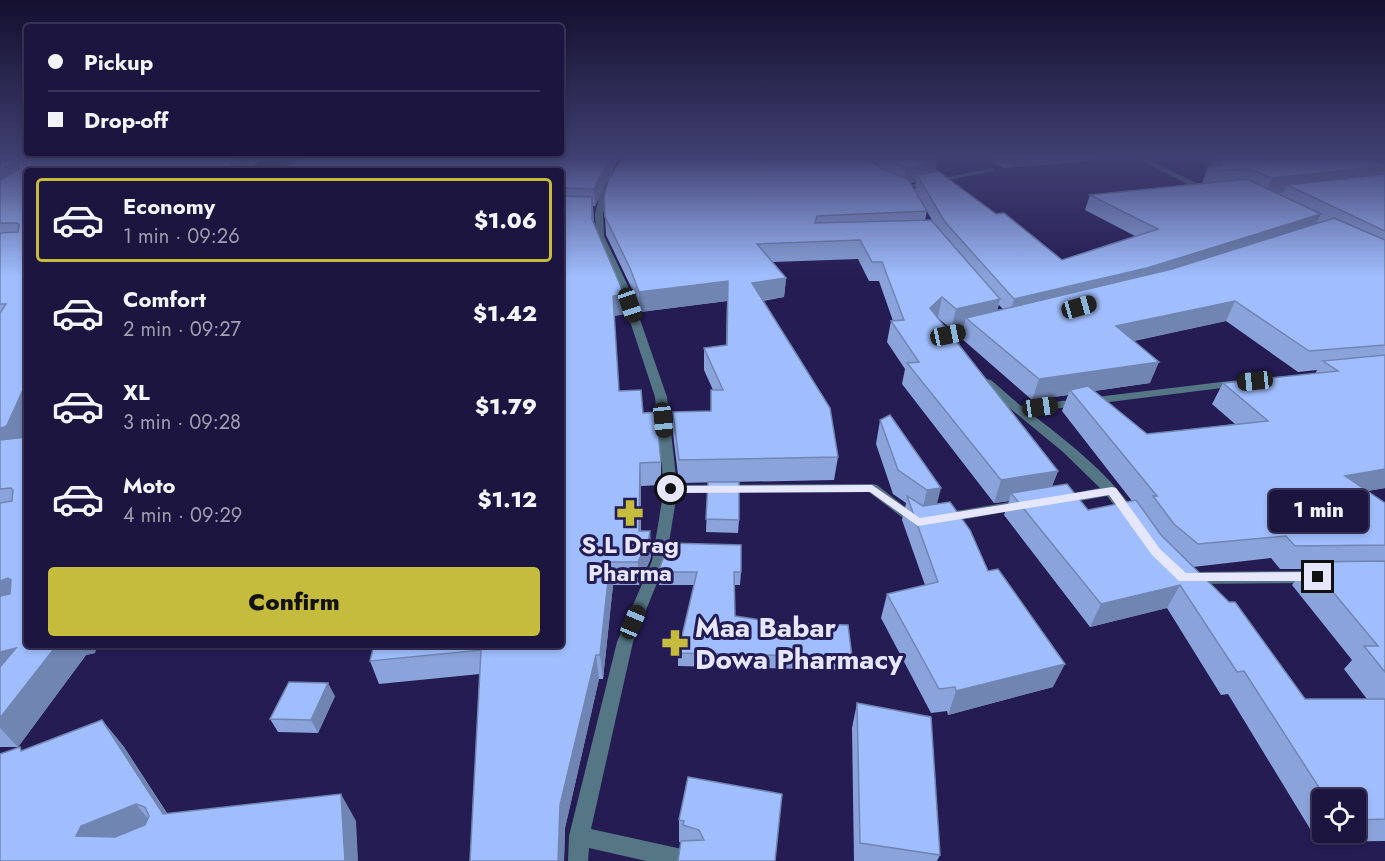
<!DOCTYPE html>
<html lang="en">
<head>
<meta charset="utf-8">
<style>
  body { margin:0; font-family:Jost,sans-serif; background:#29224a; color:#f1f3f6; height:100vh; display:flex; flex-direction:column; font-size:22px; white-space:nowrap }
  * { box-sizing:border-box; margin:0 }
  p { font-size:20px; color:#a09fb0 }
  .icon { flex:none; width:33px; height:33px; fill:none; stroke:currentColor; stroke-width:2; stroke-linecap:round; stroke-linejoin:round }
  .map { position:relative; flex:1; overflow:hidden }
  .details { position:absolute; left:24px; top:168px; width:540px; height:480px; display:flex; flex-direction:column; background:#1c153f; border-radius:6px; box-shadow:0 3px 9px #0003,0 0 0 2px #3a3459 }
  .details>* { flex:none }
  .hud { position:absolute; left:24px; top:24px; width:540px; height:132px; border-radius:6px; box-shadow:0 3px 9px #0003,0 0 0 2px #3a3459; display:grid; align-content:center; height:132px; padding:0 24px; background:#1c153f }
  .buttons { position:absolute; left:1312px; top:789px; display:grid; gap:12px }
  .buttons a { display:grid; place-items:center; width:54px; height:54px; border-radius:6px; background:#1c153f; box-shadow:0 3px 9px #0003,0 0 0 2px #3a3459; font-size:30px }
  .end { position:absolute; width:27px; height:27px; margin:-14px; border:8px solid #e6e7fc; background:#111; box-shadow:0 0 0 3px #111 }
  .from { border-radius:50% }
  .bubble { position:absolute; height:42px; border-radius:6px; background:#1c153f; box-shadow:0 3px 9px #0003,0 0 0 2px #3a3459; font-size:20px; font-weight:800; line-height:42px; text-align:center }
  .car { position:absolute; width:18px; height:36px; margin:-18px -9px; border-radius:8px; box-shadow:0 0 4px 2px #0007; background:linear-gradient(#222 24%,#8ab4d8 0 40%,#222 0 76%,#8ab4d8 0 86%,#222 0) }
  .hud b { display:flex; align-items:center; gap:21px; height:57px; font-size:22px }
  .hud b+b { border-top:2px solid #3a3459 }
  .hud i { width:15px; height:15px; background:#f1f3f6 }
  ul { padding:10px 0 0; list-style:none }
  li { display:flex; align-items:center; gap:18px; height:84px; margin:0 12px 9px; padding:0 12px; border:3px solid transparent; border-radius:6px }
  li div { flex:1 }
  li b { display:block; font-size:22px }
  li em { font-style:normal; font-weight:800 }
  li.selected { border-color:#c5bc3d }
  li>.icon { width:54px; height:54px; stroke-width:1.5 }
  .cta { display:flex; gap:12px; margin-top:auto; padding:12px 24px }
  .cta a { flex:1; height:69px; border-radius:6px; background:#c5bc3d; color:#111; font-size:24px; font-weight:800; line-height:69px; text-align:center }
  .map>svg:first-child { display:block }
  .lines { fill:none; stroke-linecap:round; stroke-linejoin:round }
  .minor { fill:#557684; fill-rule:evenodd }
  .wall { fill:#8aa3da; fill-rule:evenodd }
  .shaded-wall { fill:#7085b2 }
  .building { fill:#a0befe; stroke:#7085b2; stroke-width:1.5; fill-rule:evenodd }
  .route { fill:#e6e7fc }
  .labels { text-anchor:middle; stroke-width:6; stroke-linejoin:round; paint-order:stroke }
  .poi-label { font-size:24px; font-weight:bold; fill:#e6e7fc; stroke:#251c54 }
  .near-poi-label { font-size:28px; font-weight:bold; fill:#e6e7fc; stroke:#251c54; text-anchor:start }
</style>
</head>
<body>
<div class="map">
<svg width="1385" height="861" viewBox="0 0 1385 861">
  <rect width="100%" height="100%" fill="#251c54"/>
  <g class="lines">
    <g class="minor">
      <polygon points="621,157 627,157 623,172 608,194 603,214 604,236 629,288 667,397 677,485 872,484 877,485 923,521 921,524 911,524 869,492 677,493 666,561 633,642 591,829 691,851 698,854 701,861 646,861 589,848 588,861 568,861 569,836 617,642 652,561 664,489 655,397 619,288 596,236 595,214 600,194 615,172"/>
      <polygon points="1135,157 1143,157 1210,190 1203,192"/>
      <polygon points="992,168 994,169 994,171 912,187 917,197 913,199 909,197 904,186"/>
      <polygon points="979,326 984,329 983,331 955,337 960,344 959,346 951,346 943,335 944,333"/>
      <path d="M987,379L991,380L1021,406L1238,380L1244,383L1238,386L1029,412C1066,440 1112,476 1137,515L1135,518C1122,521 1115,505 1107,496L1063,504L1058,502L1056,499L1058,496L1100,488L1063,452L989,391L981,382Z"/>
      <polygon points="1022,500 1027,502 1029,505 1027,508 944,523 939,521 937,518 939,515 944,513"/>
      <polygon points="1314,571 1319,573 1321,577 1319,581 1314,583 1190,584 1185,582 1183,578 1185,574 1190,572"/>
    </g>
  </g>
  <g class="wall">
    <polygon points="0,157 263,157 248,171 27,171 26,437 95,653 86,655 18,747 0,747"/>
    <polygon points="304,157 619,157 595,206 593,206 594,222 625,314 614,316 619,391 643,413 661,462 661,485 641,486 641,531 650,531 651,555 650,560 639,585 613,585 603,679 599,679 565,828 564,861 470,861 480,674 379,684 370,661 374,645 561,645 561,171"/>
    <path d="M624,157H936L938,158L936,171L1062,260L1135,236L1085,210L1090,195L1202,183L1208,167L1213,166L1212,157H1385V488L1367,491L1385,503V841L1318,842L1228,694L1221,695L1167,608L1090,627L1004,515L1009,501L994,503L902,384L905,369L887,342L891,321H893L879,281H869L858,259L772,262L786,278L784,297L763,301L838,457L834,480L679,483L673,434V412L711,411L713,390L704,370V348L726,345L727,301L640,312L631,287L606,235L604,197ZM916,182L915,190L933,222L925,220L927,211L910,183ZM999,305L1003,309L997,310ZM937,317L951,329L964,326L961,338L1032,400L1068,395L1062,411L1132,501L1088,510L1052,486L1058,471ZM1226,321L1298,372L1317,370L1315,374L1223,383L1212,404L1235,424L1147,434L1094,391L1150,383L1134,341ZM1271,558L1280,569H1304L1292,585L1352,660L1344,669L1367,699H1305L1193,567ZM1323,800H1356V832H1323Z"/>
    <polygon points="983,157 1130,157 1005,168"/>
    <polygon points="880,420 937,504 988,571 1053,687 948,715 947,711 931,713 881,618 887,594 925,585 902,520 906,503 893,494 876,444"/>
    <polygon points="708,482 739,520 738,533 706,532"/>
    <polygon points="658,572 741,572 740,585 734,585 735,616 852,657 850,670 678,666 678,653 694,585 659,585"/>
    <polygon points="335,696 318,733 278,732 270,719"/>
    <polygon points="857,703 940,855 937,861 854,861 852,728"/>
    <polygon points="102,720 124,747 167,813 356,821 0,861 24,750"/>
    <polygon points="688,777 775,861 679,842 679,820"/>
  </g>
  <g class="shaded-wall">
    <polygon points="240,157 263,157 248,171 224,171"/>
    <polygon points="610,157 619,157 595,206 594,189"/>
    <polygon points="1007,157 1130,157 1005,168"/>
    <polygon points="938,158 935,175 917,175 916,182 903,184 906,168 925,159"/>
    <polygon points="19,161 27,176 0,191 0,170"/>
    <polygon points="1385,166 1385,172 1380,181 1287,185 1283,193 1264,195 1272,178"/>
    <polygon points="1321,214 1313,229 1009,317 1014,299"/>
    <polygon points="786,278 784,297 751,302 752,283"/>
    <polygon points="728,281 727,301 640,312 639,292"/>
    <polygon points="624,294 625,314 614,316 613,296"/>
    <polygon points="942,297 938,317 926,328 930,308"/>
    <polygon points="1000,299 995,320 966,318 964,326 951,329 956,309"/>
    <polygon points="1235,301 1226,321 1108,346 1116,326"/>
    <polygon points="1159,362 1150,383 1073,394 1070,390 1068,395 1032,400 1039,379"/>
    <polygon points="27,381 27,436 22,447 0,452 0,428"/>
    <polygon points="640,463 641,486 640,554 639,531"/>
    <polygon points="1385,469 1385,488 1330,498 1345,476"/>
    <polygon points="1058,471 1049,494 1011,493 1009,501 994,503 1001,480"/>
    <polygon points="941,488 935,512 921,515 927,490"/>
    <polygon points="650,531 651,555 650,560 639,585 638,562"/>
    <polygon points="610,562 613,585 603,679 600,655"/>
    <polygon points="8,578 26,602 0,610 0,581"/>
    <polygon points="1180,585 1167,608 1090,627 1101,604"/>
    <polygon points="57,645 98,645 95,653 86,655 18,747 0,728 0,718"/>
    <polygon points="16,648 0,680 0,652"/>
    <polygon points="596,655 599,679 565,828 564,861 558,861 560,805"/>
    <polygon points="1065,664 1053,687 948,715 956,691"/>
    <polygon points="328,683 335,696 318,733 311,720"/>
    <polygon points="102,720 124,747 184,840 163,814"/>
    <polygon points="341,794 356,821 358,861 345,861"/>
    <polygon points="136,804 158,831 102,861 76,836 81,826"/>
  </g>
  <g class="building">
    <polygon points="0,157 240,157 224,171 27,171 27,381 7,425 5,427 0,428 0,313 6,304 0,304 0,233 18,232 19,225 17,223 0,223 0,180 19,169 19,161 0,170"/>
    <polygon points="304,157 610,157 594,189 561,188 561,171 279,171"/>
    <polygon points="624,157 865,157 885,170 908,179 927,211 817,216 815,223 931,220 1000,299 956,309 942,297 930,308 1058,471 1001,480 907,363 919,362 891,321 904,320 882,262 872,262 860,240 757,244 786,278 752,283 830,408 838,457 679,460 673,412 711,411 711,390 723,390 704,348 727,345 728,281 639,292 630,268 605,217 604,197 609,178"/>
    <polygon points="884,157 936,157 938,158 925,159 930,163 906,168"/>
    <polygon points="1221,157 1365,157 1385,164 1385,166 1272,178 1249,169 1215,170 1208,167 1222,164"/>
    <polygon points="938,171 996,214 1004,213 1062,260 1158,229 1090,195 1247,179 1321,214 1147,268 1014,299 945,222 917,175"/>
    <polygon points="1385,174 1385,231 1287,185"/>
    <polygon points="561,196 592,197 592,219 624,294 613,296 619,391 641,390 643,413 656,412 661,462 640,463 639,531 650,531 649,537 638,562 610,562 600,655 596,655 560,805 558,861 470,861 481,650 370,661 374,645 561,645"/>
    <polygon points="1334,218 1385,240 1385,345 1309,351 1235,301 1116,326 1159,362 1039,379 966,318 1172,269"/>
    <polygon points="1385,355 1385,469 1345,476 1385,503 1385,545 1295,546 1286,536 1198,544 1174,524 1153,496 1157,496 1070,390 1088,386 1147,434 1268,421 1223,383 1338,371 1323,361"/>
    <polygon points="890,415 941,488 927,490 898,470 880,420"/>
    <polygon points="27,437 27,645 57,645 0,718 0,667 16,648 0,652 0,596 10,594 11,580 8,578 0,581 0,503 12,501 13,490 11,488 0,489 0,440"/>
    <polygon points="708,482 739,482 739,520 706,519"/>
    <polygon points="1067,484 1088,510 1136,500 1161,535 1229,602 1235,602 1305,699 1385,699 1385,819 1356,820 1356,800 1327,800 1244,671 1237,672 1180,585 1101,604 1011,493"/>
    <polygon points="907,496 923,506 950,502 970,530 988,571 998,569 1065,664 956,691 955,687 939,689 887,594 938,582"/>
    <polygon points="669,543 741,545 741,572 734,572 735,616 780,623 848,625 852,657 678,653 697,572 658,572"/>
    <polygon points="1385,561 1385,672 1364,646 1378,646 1308,562"/>
    <polygon points="289,682 328,683 311,720 270,719"/>
    <polygon points="857,703 931,717 940,855 860,843"/>
    <path d="M102,720L163,814L341,794L345,861H0V754L20,747L21,751ZM136,804L145,807L149,816L145,825L115,837L76,836L81,826Z"/>
    <polygon points="688,777 782,794 775,861 678,861 681,841 704,840 699,830 683,825 684,821 679,820"/>
  </g>
  <linearGradient id="sky" x2="0" y2="1"><stop stop-color="#140f2e"/><stop offset="0.57" stop-color="#404072"/><stop offset="1" stop-color="#404072" stop-opacity="0"/></linearGradient>
  <rect width="1385" height="277" fill="url(#sky)"/>
  <polygon class="route" points="872,485 920,518 1112,487 1116,488 1160,549 1186,573 1318,572 1324,577 1318,581 1179,581 1152,555 1109,495 918,526 870,492 671,493 666,489 671,486"/>
  <defs>
    <symbol id="pharmacy-bare" viewBox="-9 -9 18 18"><path d="M-2-6h4v4h4v4h-4v4h-4v-4h-4v-4h4Z" fill="#c5bc3d" stroke="#251c54" stroke-width="2.5" paint-order="stroke"/></symbol>
  </defs>
  <g fill-rule="evenodd">
    <use href="#pharmacy-bare" x="611" y="494" width="38" height="38"/>
    <use href="#pharmacy-bare" x="656" y="624" width="38" height="38"/>
  </g>
  <g class="labels">
    <g class="poi-label">
      <text x="630" y="553">S.L Drag<tspan x="630" dy="28">Pharma</tspan></text>
    </g>
    <g class="near-poi-label">
      <text x="695" y="637">Maa Babar<tspan x="695" dy="32">Dowa Pharmacy</tspan></text>
    </g>
  </g>
</svg>
<div class="buttons">
<a><svg class="icon" aria-label="locate" viewBox="0 0 24 24"><circle cx="12" cy="12" r="6"/><path d="M12 2v4M12 18v4M2 12h4M18 12h4"/></svg></a>
</div>
<i class="end from" style="left:671px;top:489px"></i>
<i class="end" style="left:1318px;top:577px"></i>
<div class="bubble" style="left:1269px;top:490px;width:99px">1 min</div>
<i class="car" style="left:630px;top:305px;rotate:161deg"></i>
<i class="car" style="left:1079px;top:307px;rotate:74deg"></i>
<i class="car" style="left:948px;top:335px;rotate:78deg"></i>
<i class="car" style="left:1255px;top:381px;rotate:264deg"></i>
<i class="car" style="left:1040px;top:407px;rotate:82deg"></i>
<i class="car" style="left:663px;top:420px;rotate:174deg"></i>
<i class="car" style="left:633px;top:622px;rotate:23deg"></i>
<div class="hud">
<b><i class="from"></i>Pickup</b>
<b><i></i>Drop-off</b>
</div>
<section class="details">
<ul>
<li class="selected"><svg class="icon" aria-label="car" viewBox="0 0 24 24"><path d="M5 17H2v-5l4-1 3-4h7l3 4 3 1v5h-3M9 17h6M6 11h13"/><circle cx="7" cy="17" r="2"/><circle cx="17" cy="17" r="2"/></svg><div><b>Economy</b><p>1 min · 09:26</p></div><em>$1.06</em></li>
<li><svg class="icon" aria-label="car" viewBox="0 0 24 24"><path d="M5 17H2v-5l4-1 3-4h7l3 4 3 1v5h-3M9 17h6M6 11h13"/><circle cx="7" cy="17" r="2"/><circle cx="17" cy="17" r="2"/></svg><div><b>Comfort</b><p>2 min · 09:27</p></div><em>$1.42</em></li>
<li><svg class="icon" aria-label="car" viewBox="0 0 24 24"><path d="M5 17H2v-5l4-1 3-4h7l3 4 3 1v5h-3M9 17h6M6 11h13"/><circle cx="7" cy="17" r="2"/><circle cx="17" cy="17" r="2"/></svg><div><b>XL</b><p>3 min · 09:28</p></div><em>$1.79</em></li>
<li><svg class="icon" aria-label="car" viewBox="0 0 24 24"><path d="M5 17H2v-5l4-1 3-4h7l3 4 3 1v5h-3M9 17h6M6 11h13"/><circle cx="7" cy="17" r="2"/><circle cx="17" cy="17" r="2"/></svg><div><b>Moto</b><p>4 min · 09:29</p></div><em>$1.12</em></li>
</ul>
<div class="cta"><a>Confirm</a></div>
</section>
</div>
</body>
</html>
